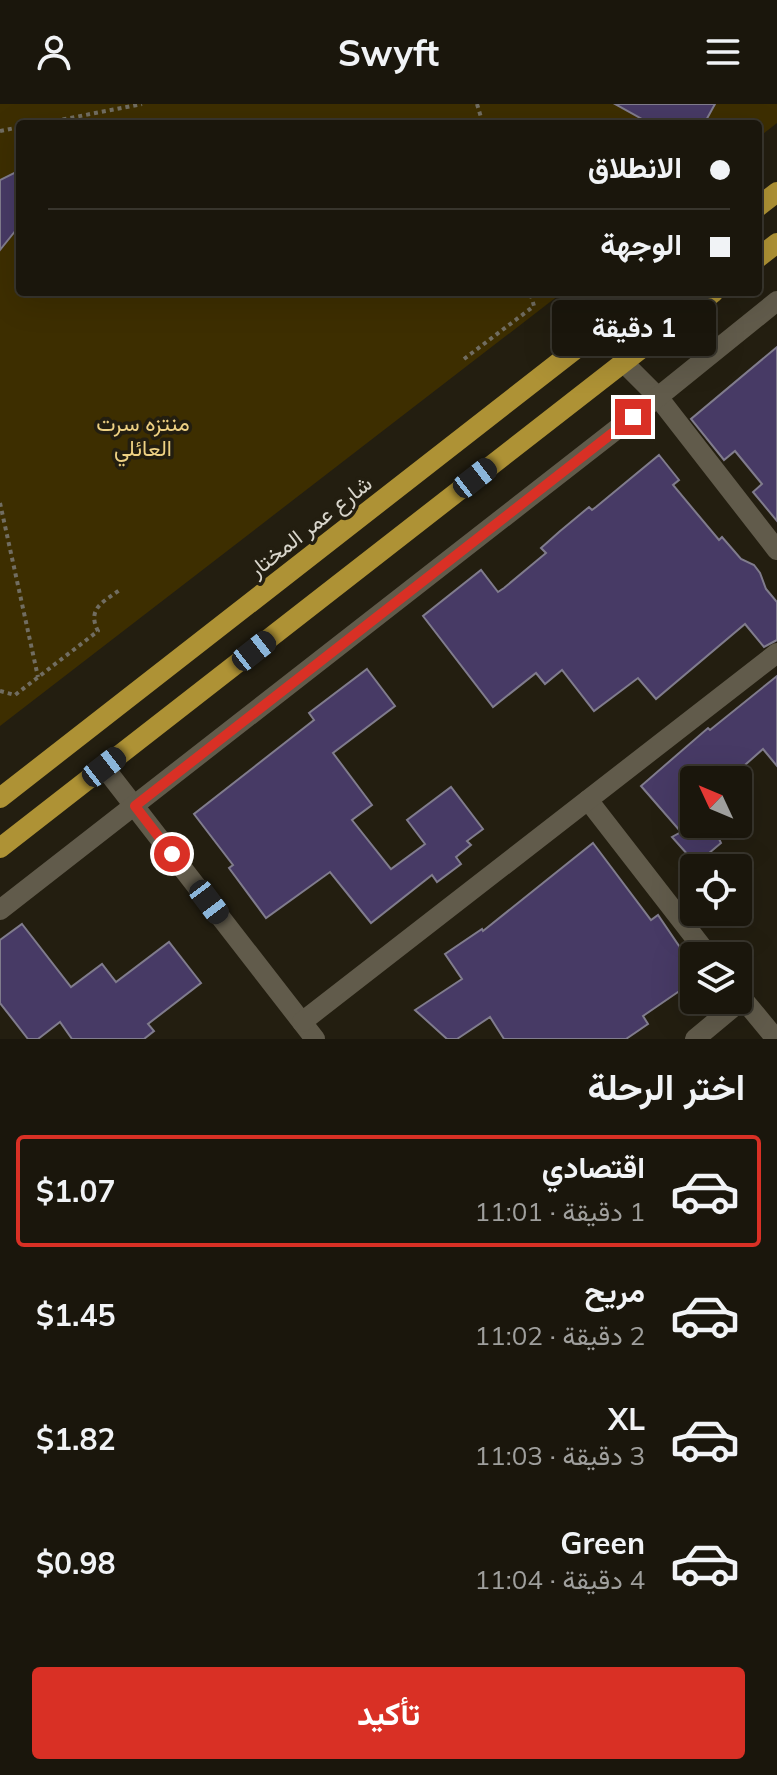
<!DOCTYPE html>
<html lang="ar">
<head>
<meta charset="utf-8">
<style>
  body { margin:0; font-family:Mulish,Vazirmatn,sans-serif; background:#27231a; color:#f1f3f6; direction:rtl; height:100vh; display:flex; flex-direction:column; font-size:30px; white-space:nowrap }
  * { box-sizing:border-box; margin:0 }
  p { font-size:26px; color:#9f9f9d }
  .icon { flex:none; width:44px; height:44px; fill:none; stroke:currentColor; stroke-width:2; stroke-linecap:round; stroke-linejoin:round }
  .map { position:relative; height:935px; overflow:hidden; direction:ltr }
  .drawer { display:flex; flex-direction:column; background:#1a160c; flex:1 }
  .drawer>* { flex:none }
  .hud { position:absolute; left:16px; top:16px; width:746px; height:176px; border-radius:8px; box-shadow:0 8px 32px #0002,0 0 0 2px #38352d; direction:rtl; display:grid; align-content:center; height:176px; padding:0 32px; background:#1a160c }
  .needle { width:52px; rotate:314deg }
  .buttons { position:absolute; left:680px; top:662px; display:grid; gap:16px }
  .buttons a { display:grid; place-items:center; width:72px; height:72px; border-radius:8px; background:#1a160c; box-shadow:0 8px 32px #0002,0 0 0 2px #38352d; font-size:40px }
  .end { position:absolute; width:36px; height:36px; margin:-18px; border:10px solid #d93025; background:#fff; box-shadow:0 0 0 4px #fff }
  .from { border-radius:50% }
  .bubble { position:absolute; height:56px; border-radius:8px; background:#1a160c; box-shadow:0 8px 32px #0002,0 0 0 2px #38352d; font-size:26px; font-weight:700; line-height:56px; text-align:center; direction:rtl }
  .car { position:absolute; width:24px; height:48px; margin:-24px -12px; border-radius:10px; box-shadow:0 0 6px 2px #0007; background:linear-gradient(#222 24%,#8ab4d8 0 40%,#222 0 76%,#8ab4d8 0 86%,#222 0) }
  .hud b { display:flex; align-items:center; gap:28px; height:76px; font-size:30px }
  .hud b+b { border-top:2px solid #38352d }
  .hud i { width:20px; height:20px; background:#f1f3f6 }
  ul { padding:0; list-style:none }
  li { display:flex; align-items:center; gap:24px; height:112px; margin:0 16px 12px; padding:0 16px; border:4px solid transparent; border-radius:8px }
  li div { flex:1 }
  li b { display:block; font-size:30px }
  li em { font-style:normal; font-weight:700 }
  li.on { border-color:#d93025 }
  li>.icon { width:72px; height:72px; stroke-width:1.5 }
  h2 { padding:0 32px; font-size:36px; line-height:96px }
  .button { display:flex; gap:16px; margin-top:auto; padding:16px 32px }
  .button a { flex:1; height:92px; border-radius:8px; background:#d93025; color:#fff; font-size:32px; font-weight:700; line-height:92px; text-align:center }
  header { display:flex; justify-content:space-between; align-items:center; height:104px; padding:0 32px; background:#1a160c; font-size:36px; font-weight:700 }
  .map>svg:first-child { display:block }
  .green { fill:#3d2e00 }
  .building { fill:#473a65; stroke:#807c8d; stroke-width:2 }
  .lines { fill:none; stroke-linecap:round; stroke-linejoin:round }
  .path { stroke:#716d61; stroke-width:4; stroke-dasharray:4 4; stroke-linecap:butt }
  .street { stroke:#615b4b; stroke-width:20 }
  .primary { stroke:#ae9235; stroke-width:20 }
  .route { stroke:#d93025; stroke-width:10 }
  .labels { text-anchor:middle; stroke-width:7; stroke-linejoin:round; paint-order:stroke }
  .park-label { font-size:22px; fill:#eed183; stroke:#231e10 }
  .street-label { font-size:22px; fill:#d8d5cb; stroke:#231e10 }
</style>
</head>
<body>
<header><svg class="icon" aria-label="menu" viewBox="0 0 24 24"><path d="M4 6h16M4 12h16M4 18h16"/></svg>Swyft<svg class="icon" aria-label="person" viewBox="0 0 24 24"><circle cx="12" cy="8" r="4"/><path d="M4 21q1-7 8-7t8 7"/></svg></header>
<div class="map">
<svg width="777" height="935" viewBox="0 0 777 935">
  <rect width="100%" height="100%" fill="#231e10"/>
  <polygon class="green" points="0,0 777,0 777,19 758,34 758,20 20,20 20,188 563,188 0,622"/>
  <g class="building">
    <polygon points="615,0 715,0 704,20 651,20"/>
    <polygon points="20,66 20,121 0,146 0,76"/>
    <polygon points="777,243 777,417 753,388 762,380 735,347 724,356 691,315"/>
    <polygon points="659,351 679,376 673,381 719,436 722,433 741,455 754,461 760,469 766,485 777,498 777,536 764,543 745,520 656,595 638,574 594,607 562,566 545,580 536,569 493,603 423,512 481,466 498,488 504,484 546,449 541,444 559,428 589,403 592,406 596,403"/>
    <polygon points="367,565 395,602 333,649 372,701 352,716 391,765 425,740 407,716 451,683 483,725 467,737 471,741 456,753 461,760 437,778 432,771 371,819 330,768 266,814 229,764 233,761 194,710 314,616 309,609"/>
    <polygon points="777,572 777,662 763,645 728,676 694,676 694,720 712,720 721,739 696,760 672,733 681,728 641,682 708,624 710,626"/>
    <polygon points="593,739 651,816 658,811 694,864 694,877 643,912 648,920 626,935 504,935 490,913 457,935 447,935 415,906 462,875 445,850 482,825 483,827"/>
    <polygon points="22,820 71,883 102,860 116,878 169,838 201,879 148,920 154,927 144,935 72,935 60,918 38,935 28,935 0,899 0,836"/>
  </g>
  <g class="lines">
    <g class="path">
      <polyline points="477,0 483,20"/>
      <polyline points="39,20 142,0"/>
      <polyline points="0,27 20,23"/>
      <polyline points="464,255 534,202 530,188"/>
      <polyline points="0,399 38,573"/>
      <path d="M0,587L15,591L98,527C86,504 105,497 121,485"/>
    </g>
    <g class="street">
      <polyline points="624,259 658,293 777,446"/>
      <polyline points="104,663 315,935"/>
      <polyline points="588,696 709,852"/>
      <polyline points="0,806 658,293 777,197"/>
      <polyline points="738,889 776,935"/>
      <polyline points="302,918 777,549"/>
      <polyline points="695,935 743,895"/>
    </g>
    <g class="primary">
      <polyline points="758,103 777,88"/>
      <polyline points="758,154 777,139"/>
      <polyline points="0,694 649,188"/>
      <polyline points="0,744 714,188"/>
    </g>
  </g>
  <g class="lines">
    <polyline class="route" points="172,750 135,702 633,313"/>
  </g>
  <g class="labels">
    <g class="park-label">
      <text x="143" y="327">منتزه سرت<tspan x="143" dy="25">العائلي</tspan></text>
    </g>
    <g class="street-label">
      <text transform="translate(310 422) rotate(-38)" y="8">شارع عمر المختار</text>
    </g>
  </g>
</svg>
<div class="buttons">
<a><svg class="needle" viewBox="-14 -14 28 28"><path d="M0-13l5 13h-10z" fill="#e53935"/><path d="M0 13l5-13h-10z" fill="#9f9f9d"/></svg></a>
<a><svg class="icon" aria-label="locate" viewBox="0 0 24 24"><circle cx="12" cy="12" r="6"/><path d="M12 2v4M12 18v4M2 12h4M18 12h4"/></svg></a>
<a><svg class="icon" aria-label="layers" viewBox="0 0 24 24"><path d="M12 4l9 5-9 5-9-5zM3 14l9 5 9-5"/></svg></a>
</div>
<i class="end from" style="left:172px;top:750px"></i>
<i class="end" style="left:633px;top:313px"></i>
<div class="bubble" style="left:552px;top:196px;width:164px">1 دقيقة</div>
<i class="car" style="left:475px;top:374px;rotate:52deg"></i>
<i class="car" style="left:254px;top:547px;rotate:52deg"></i>
<i class="car" style="left:104px;top:663px;rotate:52deg"></i>
<i class="car" style="left:209px;top:798px;rotate:143deg"></i>
<div class="hud">
<b><i class="from"></i>الانطلاق</b>
<b><i></i>الوجهة</b>
</div>
</div>
<section class="drawer">
<h2>اختر الرحلة</h2>
<ul>
<li class="on"><svg class="icon" aria-label="car" viewBox="0 0 24 24"><path d="M5 17H2v-5l4-1 3-4h7l3 4 3 1v5h-3M9 17h6M6 11h13"/><circle cx="7" cy="17" r="2"/><circle cx="17" cy="17" r="2"/></svg><div><b>اقتصادي</b><p>1 دقيقة · 11:01</p></div><em>$1.07</em></li>
<li><svg class="icon" aria-label="car" viewBox="0 0 24 24"><path d="M5 17H2v-5l4-1 3-4h7l3 4 3 1v5h-3M9 17h6M6 11h13"/><circle cx="7" cy="17" r="2"/><circle cx="17" cy="17" r="2"/></svg><div><b>مريح</b><p>2 دقيقة · 11:02</p></div><em>$1.45</em></li>
<li><svg class="icon" aria-label="car" viewBox="0 0 24 24"><path d="M5 17H2v-5l4-1 3-4h7l3 4 3 1v5h-3M9 17h6M6 11h13"/><circle cx="7" cy="17" r="2"/><circle cx="17" cy="17" r="2"/></svg><div><b>XL</b><p>3 دقيقة · 11:03</p></div><em>$1.82</em></li>
<li><svg class="icon" aria-label="car" viewBox="0 0 24 24"><path d="M5 17H2v-5l4-1 3-4h7l3 4 3 1v5h-3M9 17h6M6 11h13"/><circle cx="7" cy="17" r="2"/><circle cx="17" cy="17" r="2"/></svg><div><b>Green</b><p>4 دقيقة · 11:04</p></div><em>$0.98</em></li>
</ul>
<div class="button"><a>تأكيد</a></div>
</section>
</body>
</html>
